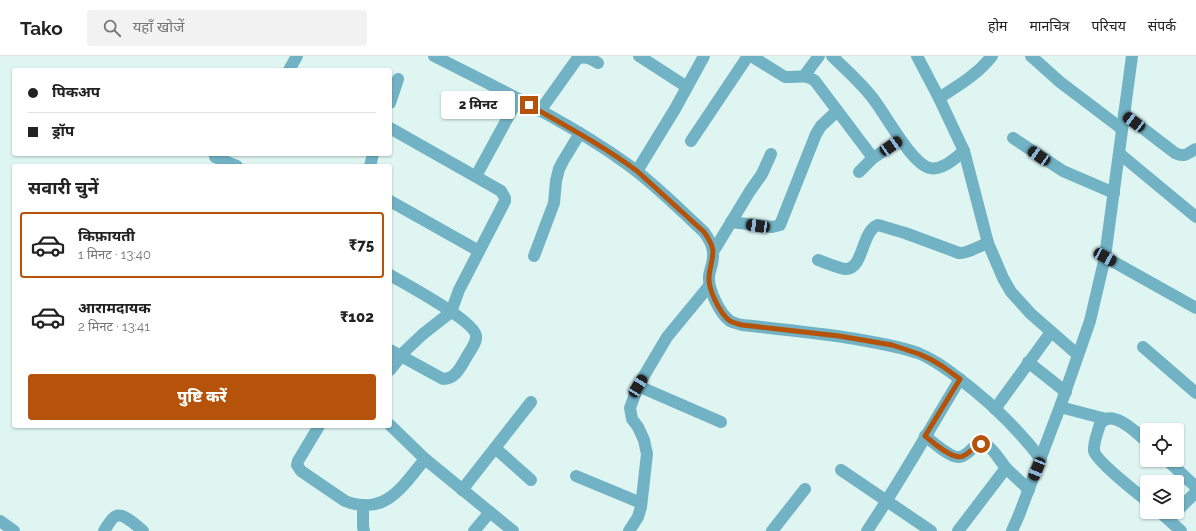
<!DOCTYPE html>
<html lang="hi">
<head>
<meta charset="utf-8">
<style>
  body { margin:0; font-family:Raleway,"Noto Sans Devanagari",sans-serif; background:#f2f2f2; color:#222; height:100vh; display:flex; flex-direction:column; font-size:15px; white-space:nowrap }
  * { box-sizing:border-box; margin:0 }
  p { font-size:13px; color:#767676 }
  .icon { flex:none; width:22px; height:22px; fill:none; stroke:currentColor; stroke-width:2; stroke-linecap:round; stroke-linejoin:round }
  .map { position:relative; flex:1; overflow:hidden }
  .panel { position:absolute; left:12px; top:108px; width:380px; height:264px; display:flex; flex-direction:column; background:#fff; border-radius:4px; box-shadow:0 1px 3px #0004 }
  .panel>* { flex:none }
  .top-card { position:absolute; left:12px; top:12px; width:380px; height:88px; border-radius:4px; box-shadow:0 1px 3px #0004; display:grid; align-content:center; height:88px; padding:0 16px; background:#fff }
  .controls { position:absolute; left:1140px; top:367px; display:grid; gap:8px }
  .controls a { display:grid; place-items:center; width:44px; height:44px; border-radius:4px; background:#fff; box-shadow:0 1px 3px #0004; font-size:20px }
  .end { position:absolute; width:18px; height:18px; margin:-9px; border:5px solid #b45309; background:#fff; box-shadow:0 0 0 2px #fff }
  .from { border-radius:50% }
  .bubble { position:absolute; height:28px; border-radius:4px; background:#fff; box-shadow:0 1px 3px #0004; font-size:13px; font-weight:800; line-height:28px; text-align:center }
  .car { position:absolute; width:12px; height:24px; margin:-12px -6px; border-radius:5px; box-shadow:0 0 3px 1px #0007; background:linear-gradient(#222 24%,#8ab4d8 0 40%,#222 0 76%,#8ab4d8 0 86%,#222 0) }
  .top-card b { display:flex; align-items:center; gap:14px; height:38px; font-size:15px }
  .top-card b+b { border-top:1px solid #e0e0e0 }
  .top-card i { width:10px; height:10px; background:#222 }
  ul { padding:0; list-style:none }
  li { display:flex; align-items:center; gap:12px; height:66px; margin:0 8px 6px; padding:0 8px; border:2px solid transparent; border-radius:4px }
  li div { flex:1 }
  li b { display:block; font-size:15px }
  li em { font-style:normal; font-weight:800 }
  li.current { border-color:#b45309 }
  li>.icon { width:36px; height:36px; stroke-width:1.5 }
  h2 { padding:0 16px; font-size:18px; line-height:48px }
  .action { display:flex; gap:8px; margin-top:auto; padding:8px 16px }
  .action a { flex:1; height:46px; border-radius:4px; background:#b45309; color:#fff; font-size:16px; font-weight:800; line-height:46px; text-align:center }
  header { display:flex; align-items:center; gap:24px; box-sizing:border-box; height:56px; padding:0 20px; background:#fff; border-bottom:1px solid #e0e0e0 }
  header strong { font-size:19px }
  nav { display:flex; gap:22px; margin-inline-start:auto; font-size:14px }
  .search { width:280px; height:36px; background:#f2f2f2; display:flex; align-items:center; gap:10px; box-sizing:border-box; padding:0 14px; border-radius:4px; color:#767676; font-size:15px }
  .map>svg:first-child { display:block }
  .lines { fill:none; stroke-linecap:round; stroke-linejoin:round }
  .minor { stroke:#71b2c4; stroke-width:12 }
  .route { stroke:#b45309; stroke-width:5 }
</style>
</head>
<body>
<header>
<strong>Tako</strong>
<div class="search"><svg class="icon" aria-label="search" viewBox="0 0 24 24"><circle cx="10" cy="10" r="6"/><path d="M15 15l6 6"/></svg>यहाँ खोजें</div>
<nav><a>होम</a><a>मानचित्र</a><a>परिचय</a><a>संपर्क</a></nav>
</header>
<div class="map">
<svg width="1196" height="475" viewBox="0 0 1196 475">
  <rect width="100%" height="100%" fill="#def5f1"/>
  <g class="lines">
    <g class="minor">
      <path d="M434,0C499,33 567,65 627,108C655,128 679,153 704,176C712,187 715,195 712,208C711,212 709,217 709,221C708,233 720,258 730,265C734,267 738,268 742,269C780,273 819,277 856,283C877,287 898,290 918,297C933,303 945,312 957,321C988,344 1017,372 1041,403"/>
      <polyline points="639,0 687,31"/>
      <path d="M751,0L785,21C796,22 805,17 815,25L873,102"/>
      <path d="M832,0C845,13 859,25 871,40C884,55 911,108 930,112C942,115 955,102 964,95"/>
      <polyline points="917,0 939,42 964,95 988,187 1003,222 1011,236 1031,258 1078,299"/>
      <polyline points="1031,0 1060,26 1122,73"/>
      <polyline points="289,14 297,0"/>
      <polyline points="804,20 819,0"/>
      <path d="M939,42C959,29 977,19 992,0"/>
      <polyline points="390,47 398,23"/>
      <path d="M540,55L577,3C585,0 590,2 598,7"/>
      <path d="M1124,58L1175,97C1186,102 1187,97 1196,93"/>
      <polyline points="390,72 501,135 505,142 505,145 459,234 451,256 423,278 405,295 390,314"/>
      <polyline points="1013,82 1063,115 1114,137"/>
      <polyline points="691,85 748,0"/>
      <polyline points="1120,98 1196,161"/>
      <polyline points="215,101 237,110"/>
      <polyline points="370,110 373,98"/>
      <polyline points="637,115 675,53 704,0"/>
      <polyline points="859,116 873,102 900,84"/>
      <polyline points="476,120 518,43"/>
      <polyline points="390,145 479,195"/>
      <polyline points="731,166 772,171 780,169 816,78 821,70 837,55"/>
      <polyline points="713,196 750,135 762,118 771,98"/>
      <polyline points="534,200 554,147 556,125 559,113 563,105 580,77"/>
      <polyline points="1105,201 1196,252"/>
      <path d="M818,204C827,207 837,212 845,213C864,214 861,175 878,169L905,177L959,197C967,198 979,190 988,187"/>
      <path d="M390,219C405,228 475,265 476,280C477,287 469,296 466,302C460,312 455,323 443,323L390,294"/>
      <polyline points="1143,291 1196,337"/>
      <polyline points="1028,306 1066,336"/>
      <polyline points="638,330 721,366"/>
      <polyline points="1060,351 1106,363"/>
      <polyline points="995,353 1051,276"/>
      <polyline points="390,369 425,403 513,475"/>
      <path d="M319,370L298,405L297,409L301,415L345,445C385,461 403,430 425,403"/>
      <path d="M925,380C932,385 950,402 959,401C969,401 974,384 986,389C993,392 1001,406 1006,412C1014,420 1022,427 1029,434"/>
      <path d="M1147,386C1138,378 1112,351 1100,368C1098,376 1093,387 1094,395C1096,405 1137,437 1147,445"/>
      <polyline points="495,392 531,424"/>
      <polyline points="1167,404 1196,431"/>
      <polyline points="841,414 931,475"/>
      <polyline points="576,420 641,447"/>
      <polyline points="462,434 531,346"/>
      <polyline points="363,449 363,471 364,475"/>
      <polyline points="1177,455 1196,436"/>
      <polyline points="1160,456 1181,475"/>
      <polyline points="0,465 14,475"/>
      <path d="M104,475C107,471 111,462 116,460C124,457 137,470 143,475"/>
      <polyline points="474,475 490,456"/>
      <polyline points="629,475 638,461 641,451 647,398 644,384 638,371 632,363 630,352 638,330 667,281 709,230"/>
      <polyline points="772,475 805,433"/>
      <path d="M867,475C900,426 929,374 960,323"/>
      <polyline points="958,475 1006,412"/>
      <polyline points="1012,475 1019,459 1060,351 1090,265 1105,201 1132,0"/>
    </g>
  </g>
  <g class="lines">
    <path class="route" d="M529,49C566,70 603,90 637,115L704,176C719,197 711,199 709,221C708,233 720,258 730,265C734,267 738,268 742,269L839,280L892,289L919,298L930,303L942,310L960,323L925,380C933,386 953,405 963,400C970,397 974,390 981,388"/>
  </g>
</svg>
<div class="controls">
<a><svg class="icon" aria-label="locate" viewBox="0 0 24 24"><circle cx="12" cy="12" r="6"/><path d="M12 2v4M12 18v4M2 12h4M18 12h4"/></svg></a>
<a><svg class="icon" aria-label="layers" viewBox="0 0 24 24"><path d="M12 4l9 5-9 5-9-5zM3 14l9 5 9-5"/></svg></a>
</div>
<i class="end from" style="left:981px;top:388px"></i>
<i class="end" style="left:529px;top:49px"></i>
<div class="bubble" style="left:441px;top:35px;width:74px">2 मिनट</div>
<i class="car" style="left:1134px;top:66px;rotate:307deg"></i>
<i class="car" style="left:891px;top:90px;rotate:56deg"></i>
<i class="car" style="left:1039px;top:100px;rotate:304deg"></i>
<i class="car" style="left:758px;top:170px;rotate:278deg"></i>
<i class="car" style="left:1105px;top:201px;rotate:119deg"></i>
<i class="car" style="left:638px;top:330px;rotate:32deg"></i>
<i class="car" style="left:1037px;top:413px;rotate:202deg"></i>
<div class="top-card">
<b><i class="from"></i>पिकअप</b>
<b><i></i>ड्रॉप</b>
</div>
<section class="panel">
<h2>सवारी चुनें</h2>
<ul>
<li class="current"><svg class="icon" aria-label="car" viewBox="0 0 24 24"><path d="M5 17H2v-5l4-1 3-4h7l3 4 3 1v5h-3M9 17h6M6 11h13"/><circle cx="7" cy="17" r="2"/><circle cx="17" cy="17" r="2"/></svg><div><b>किफ़ायती</b><p>1 मिनट · 13:40</p></div><em>₹75</em></li>
<li><svg class="icon" aria-label="car" viewBox="0 0 24 24"><path d="M5 17H2v-5l4-1 3-4h7l3 4 3 1v5h-3M9 17h6M6 11h13"/><circle cx="7" cy="17" r="2"/><circle cx="17" cy="17" r="2"/></svg><div><b>आरामदायक</b><p>2 मिनट · 13:41</p></div><em>₹102</em></li>
</ul>
<div class="action"><a>पुष्टि करें</a></div>
</section>
</div>
</body>
</html>
